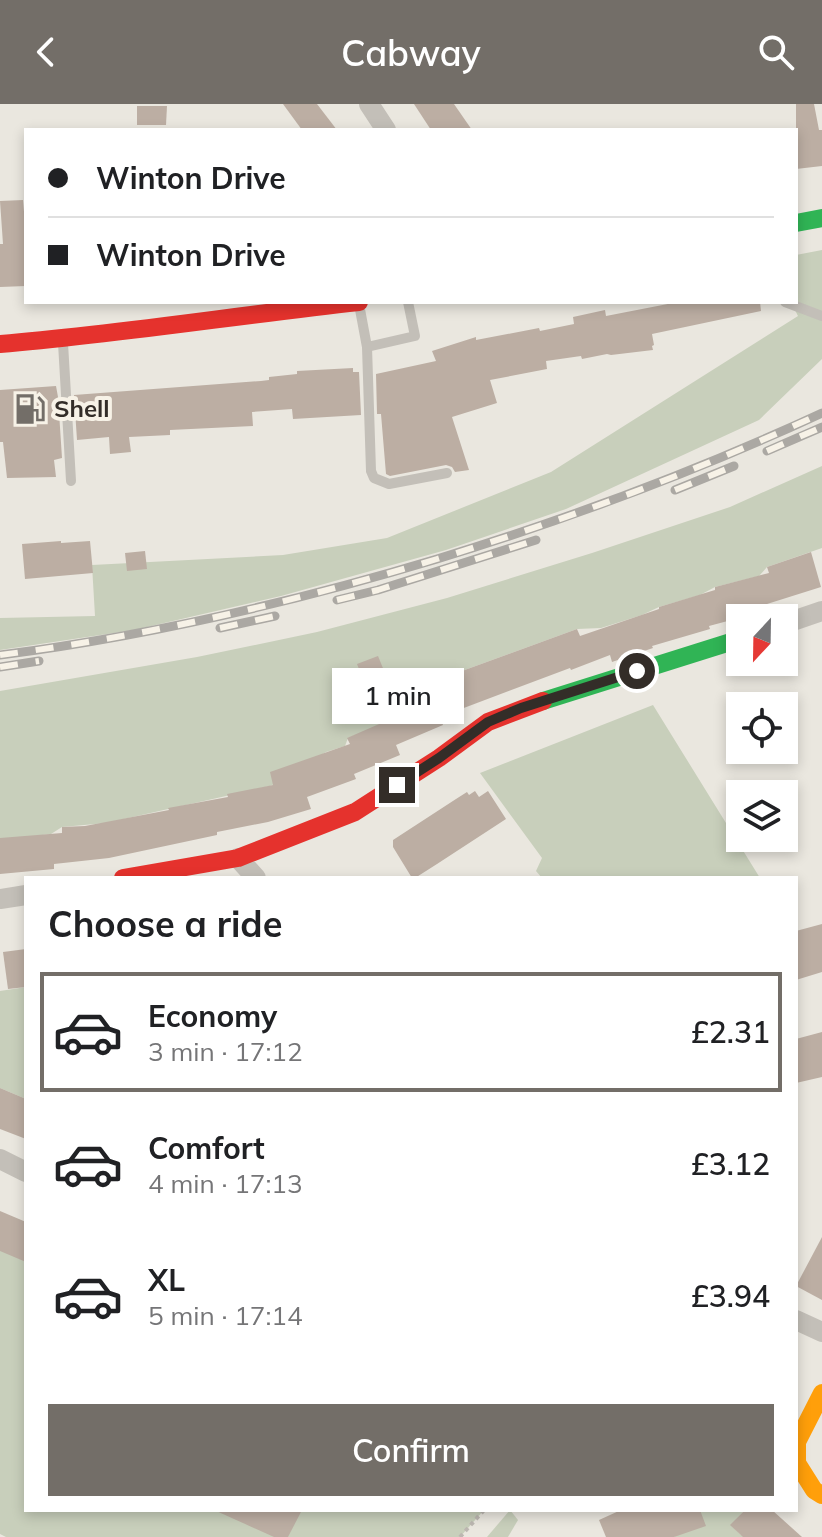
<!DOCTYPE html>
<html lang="en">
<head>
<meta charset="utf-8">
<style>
  body { margin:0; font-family:Mulish,sans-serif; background:#f6f6f6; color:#202124; height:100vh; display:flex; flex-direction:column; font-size:30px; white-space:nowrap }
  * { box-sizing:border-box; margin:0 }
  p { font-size:26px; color:#757577 }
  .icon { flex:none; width:44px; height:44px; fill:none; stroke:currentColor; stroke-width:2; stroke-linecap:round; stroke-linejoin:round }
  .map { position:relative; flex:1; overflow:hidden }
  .side { position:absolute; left:24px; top:772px; width:774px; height:636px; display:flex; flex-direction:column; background:#fff; border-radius:0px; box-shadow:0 4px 12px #0003 }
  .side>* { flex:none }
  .hud { position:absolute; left:24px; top:24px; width:774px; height:176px; border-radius:0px; box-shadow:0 4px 12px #0003; display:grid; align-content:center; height:176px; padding:0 24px; background:#fff }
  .needle { width:52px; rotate:202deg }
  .controls { position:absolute; left:726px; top:500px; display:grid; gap:16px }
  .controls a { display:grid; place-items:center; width:72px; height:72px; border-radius:0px; background:#fff; box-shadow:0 4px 12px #0003; font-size:40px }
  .end { position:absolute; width:36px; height:36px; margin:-18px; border:10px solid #332d28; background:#fff; box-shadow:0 0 0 4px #fff }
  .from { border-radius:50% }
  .bubble { position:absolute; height:56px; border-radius:0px; background:#fff; box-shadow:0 4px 12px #0003; font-size:26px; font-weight:600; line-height:56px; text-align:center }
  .hud b { display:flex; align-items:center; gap:28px; height:76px; font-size:30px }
  .hud b+b { border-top:2px solid #e0e0e0 }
  .hud i { width:20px; height:20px; background:#202124 }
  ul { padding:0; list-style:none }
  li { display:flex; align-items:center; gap:24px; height:120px; margin:0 16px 12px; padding:0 8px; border:4px solid transparent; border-radius:0px }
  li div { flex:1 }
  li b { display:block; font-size:30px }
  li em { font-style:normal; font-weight:600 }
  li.on { border-color:#736e68 }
  li>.icon { width:72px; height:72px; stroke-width:1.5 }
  h2 { padding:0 24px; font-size:36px; line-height:96px }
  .primary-button { display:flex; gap:16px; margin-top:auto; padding:16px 24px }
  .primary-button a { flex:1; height:92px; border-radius:0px; background:#736e68; color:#fff; font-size:32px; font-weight:600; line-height:92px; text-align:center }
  header { display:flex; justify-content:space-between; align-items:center; height:104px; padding:0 24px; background:#736e68; color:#fff; font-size:36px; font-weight:600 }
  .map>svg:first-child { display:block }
  .green { fill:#c8cfbb }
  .building { fill:#bcaea3 }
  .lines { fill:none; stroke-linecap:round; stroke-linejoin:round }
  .path { stroke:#bcb7b1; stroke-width:4; stroke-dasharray:4 4; stroke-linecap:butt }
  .lane { stroke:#c3bfb8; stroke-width:10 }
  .street { stroke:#c3bfb8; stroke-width:20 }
  .fast { stroke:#30b455; stroke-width:18 }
  .slow { stroke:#ff9f0a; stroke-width:18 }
  .jam { stroke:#e5322d; stroke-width:18 }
  .rail-casing { stroke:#aba8a3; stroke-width:9 }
  .rail { stroke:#f7f2e7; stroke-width:6; stroke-dasharray:18; stroke-linecap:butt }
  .route { stroke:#332d28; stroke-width:10 }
  .labels { text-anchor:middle; stroke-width:8; stroke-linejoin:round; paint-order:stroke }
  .poi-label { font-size:24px; font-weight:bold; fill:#332d28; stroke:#f7f2e7; text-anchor:start }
</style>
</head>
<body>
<header><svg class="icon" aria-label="back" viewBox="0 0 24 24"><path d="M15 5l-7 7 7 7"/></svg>Cabway<svg class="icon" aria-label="search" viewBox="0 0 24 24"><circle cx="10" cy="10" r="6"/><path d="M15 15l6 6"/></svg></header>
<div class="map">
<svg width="822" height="1433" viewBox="0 0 822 1433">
  <rect width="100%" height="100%" fill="#eae7df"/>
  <g class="green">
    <polygon points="822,146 822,255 759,316 566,405 446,446 281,492 134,526 0,546 0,514 95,512 92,461 283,451 387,434 551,368 798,212 791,198 796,198 796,151"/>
    <polygon points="822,362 822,444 767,463 759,472 715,483 700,491 659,503 642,511 601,524 577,525 440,575 390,586 374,607 387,618 348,634 345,642 326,648 281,677 270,682 106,719 62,723 51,730 0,736 0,587 197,553 317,528 447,494 592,449 730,403"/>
    <polygon points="653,601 760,774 542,774 536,767 542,754 480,669"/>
    <polygon points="26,883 26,995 0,984 0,887"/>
    <polygon points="0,1142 26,1158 26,1406 484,1406 460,1433 6,1433 0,1430"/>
    <polygon points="510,1406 518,1416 508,1433 487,1433"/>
    <polygon points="700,1406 745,1406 731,1421 741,1431 747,1426 754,1433 674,1433"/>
  </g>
  <g class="building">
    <polygon points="283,0 317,0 337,26 302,26"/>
    <polygon points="414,0 454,0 472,26 431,26"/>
    <polygon points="796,0 814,0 819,26 822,26 822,62 796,65"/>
    <polygon points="137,2 167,2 166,21 137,21"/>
    <polygon points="23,96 26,131 26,182 0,183 0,140 3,140 0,97"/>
    <polygon points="678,198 760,198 761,207 652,230 654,241 652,242 653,246 611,251 607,250 582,255 581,252 546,257 547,265 490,276 497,299 452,313 469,366 455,368 452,363 446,361 390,372 386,370 381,310 377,310 376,270 436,257 432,247 476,233 476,236 539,224 540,227 574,220 573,213 605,206 606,212"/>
    <polygon points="353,264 353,268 359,268 361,311 293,315 292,305 252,308 253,322 170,326 170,331 129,333 131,348 110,350 109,333 77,336 74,291 261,277 269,276 269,273 297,270 297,267"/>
    <polygon points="56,282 58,293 62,354 54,356 56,373 7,374 3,338 0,338 0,286"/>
    <polygon points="61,437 61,439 90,437 93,469 25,475 22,440"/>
    <polygon points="145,447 147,465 127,467 125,449"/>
    <polygon points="811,448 821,483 767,500 769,506 709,522 710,525 652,542 653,544 612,558 610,551 571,566 570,564 440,613 443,621 396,641 400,651 354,670 356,675 307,693 311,705 268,718 217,728 217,731 109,754 54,760 54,765 0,770 0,734 62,729 62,723 85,722 169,706 168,704 228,693 227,690 273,681 270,668 350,640 347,634 393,614 389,605 443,583 440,575 577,525 580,532 659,505 659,503 715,486 715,483 769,469 767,463"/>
    <polygon points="378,552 387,574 365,580 357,560"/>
    <polygon points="475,687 479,693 488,687 506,715 437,760 415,774 412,774 393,743 393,736 456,695 467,688 469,691"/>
    <polygon points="822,820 822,868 796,876 796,827"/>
    <polygon points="26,845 26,883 8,885 3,848"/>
    <polygon points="822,928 822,973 796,979 796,935"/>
    <polygon points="0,984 26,995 26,1035 0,1025"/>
    <polygon points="0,1107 26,1118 26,1158 0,1147"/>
    <polygon points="822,1133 822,1196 796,1182"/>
    <polygon points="214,1406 302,1406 288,1433 274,1433"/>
    <polygon points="621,1406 700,1406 706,1422 674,1433 606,1433 599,1416"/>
    <polygon points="745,1406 772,1406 802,1433 743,1433 730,1421"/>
  </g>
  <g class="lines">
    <polyline class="path" points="460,1433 484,1406"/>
    <g class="lane">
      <polyline points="785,198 822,212"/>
      <polyline points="359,200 367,243 371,367 374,374 389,380 447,369"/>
      <polyline points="63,239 71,377"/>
      <polyline points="367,243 415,232 408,198"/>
    </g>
    <g class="street">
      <polyline points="369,0 386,26"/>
      <polyline points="784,520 822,507"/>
      <polyline points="238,754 256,774"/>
      <polyline points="0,795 26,791"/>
      <polyline points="0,1055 26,1068"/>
      <polyline points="796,1216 822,1228"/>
    </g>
    <g class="fast">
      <polyline points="796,119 822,114"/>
      <polyline points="543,597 740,535"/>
    </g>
    <polyline class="slow" points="822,1289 797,1338 797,1359 814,1386 822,1391"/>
    <g class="jam">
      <path d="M0,240C120,230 239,211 359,198"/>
      <polyline points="123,774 238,754 355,708 439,654 488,618 543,597"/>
    </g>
    <defs>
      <g id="rail">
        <polyline points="767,347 822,323"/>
        <polyline points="675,386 734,362"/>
        <polyline points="337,496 378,486 536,436"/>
        <polyline points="220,524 275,512"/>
        <path d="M0,551C148,532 294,498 437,455C571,414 695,368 822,309"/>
        <polyline points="0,563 39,557"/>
      </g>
    </defs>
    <use href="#rail" class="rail-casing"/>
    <use href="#rail" class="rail"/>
  </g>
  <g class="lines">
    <polyline class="route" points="397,681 439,654 488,618 521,604 637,567"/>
  </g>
  <defs>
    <symbol id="fuel-bare" viewBox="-9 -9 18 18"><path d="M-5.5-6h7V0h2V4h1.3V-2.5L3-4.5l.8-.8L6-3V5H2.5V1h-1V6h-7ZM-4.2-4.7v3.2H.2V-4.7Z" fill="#736e68" stroke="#f7f2e7" stroke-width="2.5" paint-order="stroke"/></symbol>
  </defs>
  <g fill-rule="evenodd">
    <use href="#fuel-bare" x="8" y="283" width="44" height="44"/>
  </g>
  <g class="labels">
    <g class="poi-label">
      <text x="54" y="313">Shell</text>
    </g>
  </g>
</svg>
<div class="controls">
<a><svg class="needle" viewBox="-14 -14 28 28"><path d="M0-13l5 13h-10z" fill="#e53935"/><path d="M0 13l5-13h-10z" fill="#757577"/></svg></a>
<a><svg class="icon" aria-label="locate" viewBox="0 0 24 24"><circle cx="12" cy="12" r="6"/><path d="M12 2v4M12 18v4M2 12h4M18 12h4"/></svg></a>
<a><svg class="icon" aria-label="layers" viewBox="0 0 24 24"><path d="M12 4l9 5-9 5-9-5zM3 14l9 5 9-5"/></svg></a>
</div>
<i class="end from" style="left:637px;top:567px"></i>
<i class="end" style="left:397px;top:681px"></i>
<div class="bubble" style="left:332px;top:564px;width:132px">1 min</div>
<div class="hud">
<b><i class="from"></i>Winton Drive</b>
<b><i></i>Winton Drive</b>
</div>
<section class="side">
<h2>Choose a ride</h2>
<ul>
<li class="on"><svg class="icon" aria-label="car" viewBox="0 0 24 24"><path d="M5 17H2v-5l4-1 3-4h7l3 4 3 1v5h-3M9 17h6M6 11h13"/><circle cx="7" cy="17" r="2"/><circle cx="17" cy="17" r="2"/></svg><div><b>Economy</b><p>3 min · 17:12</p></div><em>£2.31</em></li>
<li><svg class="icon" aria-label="car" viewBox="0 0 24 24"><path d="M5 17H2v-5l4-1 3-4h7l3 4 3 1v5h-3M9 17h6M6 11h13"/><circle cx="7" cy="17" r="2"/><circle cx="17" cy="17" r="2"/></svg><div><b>Comfort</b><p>4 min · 17:13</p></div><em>£3.12</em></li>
<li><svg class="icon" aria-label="car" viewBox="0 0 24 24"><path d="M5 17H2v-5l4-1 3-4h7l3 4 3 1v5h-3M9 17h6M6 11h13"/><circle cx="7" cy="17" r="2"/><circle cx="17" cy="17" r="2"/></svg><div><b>XL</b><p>5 min · 17:14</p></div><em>£3.94</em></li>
</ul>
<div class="primary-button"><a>Confirm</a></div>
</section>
</div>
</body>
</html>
